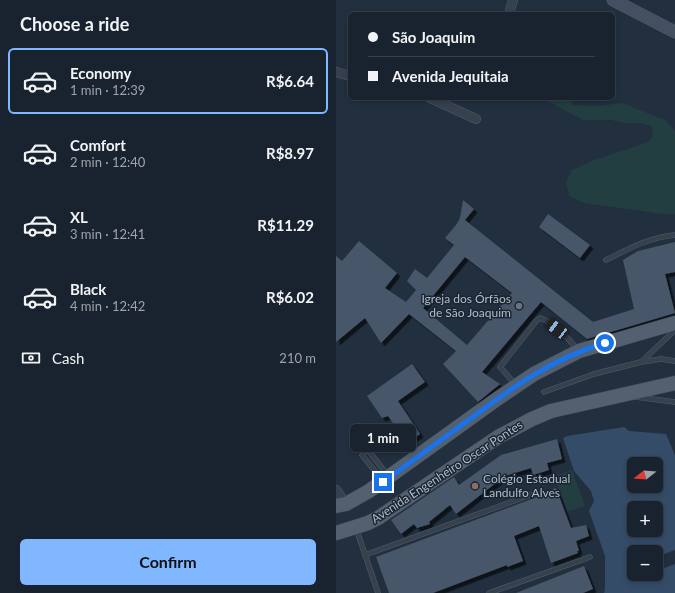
<!DOCTYPE html>
<html lang="en">
<head>
<meta charset="utf-8">
<style>
  body { margin:0; font-family:Lato,sans-serif; background:#222b37; color:#f1f3f6; height:100vh; display:flex; flex-direction:column; font-size:15px; white-space:nowrap }
  * { box-sizing:border-box; margin:0 }
  p { font-size:13px; color:#9fa4aa }
  .icon { flex:none; width:22px; height:22px; fill:none; stroke:currentColor; stroke-width:2; stroke-linecap:round; stroke-linejoin:round }
  .map { position:relative; flex:1; overflow:hidden }
  .panel { display:flex; flex-direction:column; background:#19232f; width:336px }
  .panel>* { flex:none }
  .hud { position:absolute; left:12px; top:12px; width:267px; height:88px; border-radius:6px; box-shadow:0 2px 6px #0003,0 0 0 1px #37404b; display:grid; align-content:center; height:88px; padding:0 20px; background:#19232f }
  .needle { width:26px; rotate:253deg }
  .fabs { position:absolute; left:291px; top:457px; display:grid; gap:8px }
  .fabs a { display:grid; place-items:center; width:36px; height:36px; border-radius:6px; background:#19232f; box-shadow:0 2px 6px #0003,0 0 0 1px #37404b; font-size:20px }
  .end { position:absolute; width:18px; height:18px; margin:-9px; border:5px solid #1a73e8; background:#fff; box-shadow:0 0 0 2px #fff }
  .from { border-radius:50% }
  .bubble { position:absolute; height:28px; border-radius:6px; background:#19232f; box-shadow:0 2px 6px #0003,0 0 0 1px #37404b; font-size:13px; font-weight:700; line-height:28px; text-align:center }
  .car { position:absolute; width:12px; height:24px; margin:-12px -6px; border-radius:5px; box-shadow:0 0 3px 1px #0007; background:linear-gradient(#222 24%,#8ab4d8 0 40%,#222 0 76%,#8ab4d8 0 86%,#222 0) }
  .hud b { display:flex; align-items:center; gap:14px; height:38px; font-size:15px }
  .hud b+b { border-top:1px solid #37404b }
  .hud i { width:10px; height:10px; background:#f1f3f6 }
  ul { padding:0; list-style:none }
  li { display:flex; align-items:center; gap:12px; height:66px; margin:0 8px 6px; padding:0 12px; border:2px solid transparent; border-radius:6px }
  li div { flex:1 }
  li b { display:block; font-size:15px }
  li em { font-style:normal; font-weight:700 }
  li.active { border-color:#81b7ff }
  li>.icon { width:36px; height:36px; stroke-width:1.5 }
  h2 { padding:0 20px; font-size:18px; line-height:48px }
  .pay { display:flex; align-items:center; gap:10px; height:44px; padding:0 20px; font-size:15px }
  .pay p { margin-inline-start:auto }
  .button { display:flex; gap:8px; margin-top:auto; padding:8px 20px }
  .button a { flex:1; height:46px; border-radius:6px; background:#81b7ff; color:#111; font-size:16px; font-weight:700; line-height:46px; text-align:center }
  main { display:flex; flex:1; min-height:0 }
  .map>svg:first-child { display:block }
  .green { fill:#233e40 }
  .water { fill:#344c67; fill-rule:evenodd }
  .building { fill:#475668; fill-rule:evenodd; filter:url(#shadow) }
  .lines { fill:none; stroke-linecap:round; stroke-linejoin:round }
  .lane-casing { stroke:#515c69; stroke-width:5.5 }
  .street-casing { stroke:#515c69; stroke-width:10 }
  .secondary-casing { stroke:#515c69; stroke-width:13 }
  .primary-casing { stroke:#3f4a57; stroke-width:15 }
  .lane { stroke:#36414e; stroke-width:4.5 }
  .street { stroke:#36414e; stroke-width:9 }
  .secondary { stroke:#435062; stroke-width:12 }
  .primary { stroke:#53606f; stroke-width:14 }
  .route { stroke:#1a73e8; stroke-width:5 }
  .worship-dot { fill:#6b7280; stroke:#1b2633; stroke-width:1.5 }
  .education-dot { fill:#8d6e63; stroke:#1b2633; stroke-width:1.5 }
  .labels { text-anchor:middle; stroke-width:3; stroke-linejoin:round; paint-order:stroke }
  .poi-label { font-size:12px; fill:#b1bcca; stroke:#1b2633; text-anchor:end }
  .street-label { font-size:12px; fill:#b1bcca; stroke:#1b2633 }
</style>
</head>
<body>
<main>
<section class="panel">
<h2>Choose a ride</h2>
<ul>
<li class="active"><svg class="icon" aria-label="car" viewBox="0 0 24 24"><path d="M5 17H2v-5l4-1 3-4h7l3 4 3 1v5h-3M9 17h6M6 11h13"/><circle cx="7" cy="17" r="2"/><circle cx="17" cy="17" r="2"/></svg><div><b>Economy</b><p>1 min · 12:39</p></div><em>R$6.64</em></li>
<li><svg class="icon" aria-label="car" viewBox="0 0 24 24"><path d="M5 17H2v-5l4-1 3-4h7l3 4 3 1v5h-3M9 17h6M6 11h13"/><circle cx="7" cy="17" r="2"/><circle cx="17" cy="17" r="2"/></svg><div><b>Comfort</b><p>2 min · 12:40</p></div><em>R$8.97</em></li>
<li><svg class="icon" aria-label="car" viewBox="0 0 24 24"><path d="M5 17H2v-5l4-1 3-4h7l3 4 3 1v5h-3M9 17h6M6 11h13"/><circle cx="7" cy="17" r="2"/><circle cx="17" cy="17" r="2"/></svg><div><b>XL</b><p>3 min · 12:41</p></div><em>R$11.29</em></li>
<li><svg class="icon" aria-label="car" viewBox="0 0 24 24"><path d="M5 17H2v-5l4-1 3-4h7l3 4 3 1v5h-3M9 17h6M6 11h13"/><circle cx="7" cy="17" r="2"/><circle cx="17" cy="17" r="2"/></svg><div><b>Black</b><p>4 min · 12:42</p></div><em>R$6.02</em></li>
</ul>
<div class="pay"><svg class="icon" aria-label="cash" viewBox="0 0 24 24"><path d="M3 7h18v10H3z"/><circle cx="12" cy="12" r="2"/></svg>Cash<p>210 m</p></div>
<div class="button"><a>Confirm</a></div>
</section>
<div class="map">
<svg width="339" height="593" viewBox="0 0 339 593">
  <defs>
    <filter id="shadow"><feDropShadow dx="3.5" dy="3.5" stdDeviation="0" flood-color="#0009"/></filter>
  </defs>
  <rect width="100%" height="100%" fill="#212f3f"/>
  <g class="green">
    <path d="M206,98H231L238,105L262,106L286,103L329,120L339,131V214H327L248,203L233,196L230,182L236,170L256,161L312,142C318,137 317,133 315,126L305,123H289L275,120H247Z"/>
    <polygon points="236,470 249,506 231,512 218,476"/>
  </g>
  <path class="water" d="M288,427L293,431L330,434L339,455V550L320,557V552H298V574H320V571L339,564V593H268L269,588V556L253,511L258,501L255,491L238,471L227,438L231,436ZM298,464H320V486H298ZM298,508H320V530H298Z"/>
  <g class="building">
    <path d="M127,200L138,209L129,220L257,322L298,309L287,260L302,251L339,242V272L329,274L339,313L251,339L205,302L146,372L164,384L142,402L107,364L120,351L73,314L45,343L29,318L0,342V256L6,261L23,241L61,273L49,288L70,302L80,290L71,281L79,269L91,278L118,245L109,238L120,225L124,218ZM129,257L176,293L131,345L87,308Z"/>
    <polygon points="212,214 254,245 244,258 203,227"/>
    <polygon points="76,364 89,382 62,401 84,434 71,443 52,416 46,418 31,396"/>
    <polygon points="221,439 226,459 211,463 213,470 197,475 195,468 169,476 120,514 114,505 93,522 94,524 81,528 78,524 65,534 55,520 118,477 123,485 165,455"/>
    <polygon points="220,488 235,528 250,525 253,536 240,541 243,551 241,551 242,553 215,563 203,526 178,536 187,561 171,567 171,565 97,593 53,593 40,557 201,497 204,494"/>
    <polygon points="248,566 257,589 247,593 180,593"/>
  </g>
  <g class="lines">
    <defs>
      <g id="lane">
        <path d="M270,260C292,249 314,237 339,235"/>
        <polyline points="339,330 305,362 325,359 339,361"/>
        <path d="M180,385L164,367L201,320L204,318C216,321 234,340 242,350"/>
        <polyline points="208,392 258,374 305,362"/>
        <polyline points="300,397 339,402"/>
        <polyline points="46,480 26,455 32,450 52,476"/>
        <polyline points="20,528 42,593"/>
        <polyline points="29,555 200,493"/>
        <polyline points="153,593 254,557"/>
      </g>
      <g id="street">
        <polyline points="173,14 177,0"/>
        <polyline points="0,72 14,76"/>
        <polyline points="94,98 140,119"/>
        <polyline points="0,490 10,504"/>
      </g>
      <polyline id="secondary" points="277,0 339,32"/>
      <g id="primary">
        <polyline points="0,506 10,504 33,491 161,399 198,374 243,351 339,323"/>
        <polyline points="0,533 32,523 42,518 162,437 196,419 215,411 339,383"/>
      </g>
    </defs>
    <use href="#lane" class="lane-casing"/>
    <use href="#street" class="street-casing"/>
    <use href="#secondary" class="secondary-casing"/>
    <use href="#primary" class="primary-casing"/>
    <use href="#lane" class="lane"/>
    <use href="#street" class="street"/>
    <use href="#secondary" class="secondary"/>
    <use href="#primary" class="primary"/>
  </g>
  <g class="lines">
    <path class="route" d="M47,482C76,461 105,440 134,419C177,387 217,358 269,343"/>
  </g>
  <circle class="worship-dot" cx="183" cy="306" r="4"/>
  <circle class="education-dot" cx="139" cy="486" r="4"/>
  <g class="labels">
    <g class="poi-label">
      <text x="175" y="303">Igreja dos Órfãos<tspan x="175" dy="14">de São Joaquim</tspan></text>
      <text x="147" y="483" text-anchor="start">Colégio Estadual<tspan x="147" dy="14">Landulfo Alves</tspan></text>
    </g>
    <g class="street-label">
      <text transform="translate(111 472) rotate(-33)" y="4">Avenida Engenheiro Oscar Pontes</text>
    </g>
  </g>
</svg>
<div class="fabs">
<a><svg class="needle" viewBox="-14 -14 28 28"><path d="M0-13l5 13h-10z" fill="#e53935"/><path d="M0 13l5-13h-10z" fill="#9fa4aa"/></svg></a>
<a>+</a>
<a>−</a>
</div>
<i class="end from" style="left:269px;top:343px"></i>
<i class="end" style="left:47px;top:482px"></i>
<div class="bubble" style="left:14px;top:424px;width:66px">1 min</div>
<i class="car" style="left:221px;top:329px;rotate:307deg"></i>
<div class="hud">
<b><i class="from"></i>São Joaquim</b>
<b><i></i>Avenida Jequitaia</b>
</div>
</div>
</main>
</body>
</html>
